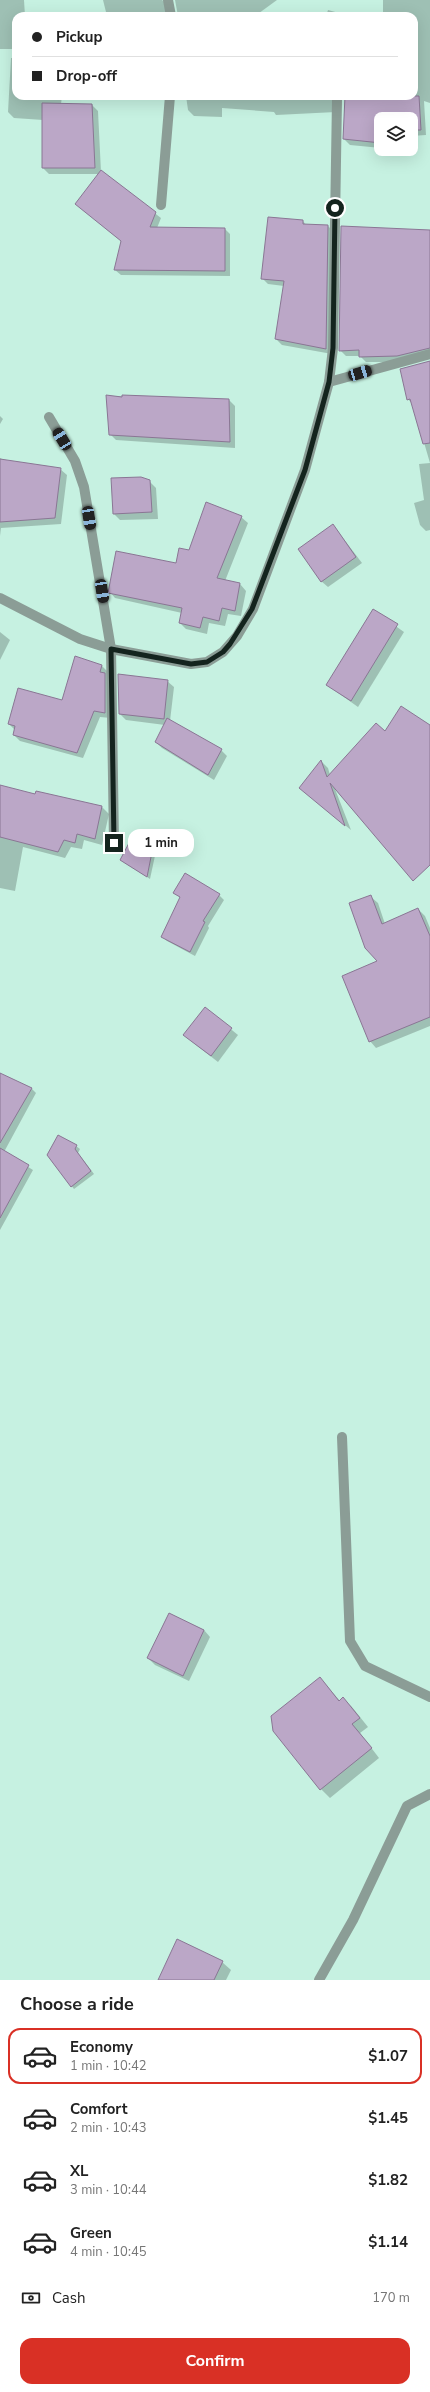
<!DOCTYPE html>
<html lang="en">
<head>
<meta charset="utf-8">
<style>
  body { margin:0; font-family:"Nunito Sans",sans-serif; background:#f2f2f2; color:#222; height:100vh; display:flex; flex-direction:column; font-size:15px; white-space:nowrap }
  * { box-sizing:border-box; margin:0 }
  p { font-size:13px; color:#767676 }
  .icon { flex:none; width:22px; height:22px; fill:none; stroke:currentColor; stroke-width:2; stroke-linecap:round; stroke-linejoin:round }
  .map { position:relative; height:1980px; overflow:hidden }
  .drawer { display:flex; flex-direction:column; background:#fff; flex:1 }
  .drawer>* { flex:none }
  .top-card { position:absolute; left:12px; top:12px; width:406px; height:88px; border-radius:12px; box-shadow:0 4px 16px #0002; display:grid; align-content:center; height:88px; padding:0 20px; background:#fff }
  .fabs { position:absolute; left:374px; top:112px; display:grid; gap:8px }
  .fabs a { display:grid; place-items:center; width:44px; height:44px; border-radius:8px; background:#fff; box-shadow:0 4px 16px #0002; font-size:20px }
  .end { position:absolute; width:18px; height:18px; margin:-9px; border:5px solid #14241e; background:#fff; box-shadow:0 0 0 2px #fff }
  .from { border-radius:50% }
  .bubble { position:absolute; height:28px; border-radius:12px; background:#fff; box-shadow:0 4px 16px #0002; font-size:13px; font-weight:700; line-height:28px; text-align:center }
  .car { position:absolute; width:12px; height:24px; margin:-12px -6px; border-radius:5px; box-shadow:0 0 3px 1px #0007; background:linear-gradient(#222 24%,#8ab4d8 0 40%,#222 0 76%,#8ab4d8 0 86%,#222 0) }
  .top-card b { display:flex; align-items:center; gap:14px; height:38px; font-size:15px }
  .top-card b+b { border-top:1px solid #e0e0e0 }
  .top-card i { width:10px; height:10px; background:#222 }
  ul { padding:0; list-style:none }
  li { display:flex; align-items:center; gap:12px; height:56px; margin:0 8px 6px; padding:0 12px; border:2px solid transparent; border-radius:12px }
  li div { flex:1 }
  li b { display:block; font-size:15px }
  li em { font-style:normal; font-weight:700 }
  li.current { border-color:#d93025 }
  li>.icon { width:36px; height:36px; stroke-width:1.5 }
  h2 { padding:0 20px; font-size:18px; line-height:48px }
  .pay { display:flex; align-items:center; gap:10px; height:44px; padding:0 20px; font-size:15px }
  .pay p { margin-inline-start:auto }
  .cta { display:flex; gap:8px; margin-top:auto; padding:8px 20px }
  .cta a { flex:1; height:46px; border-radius:12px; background:#d93025; color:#fff; font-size:16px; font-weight:700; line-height:46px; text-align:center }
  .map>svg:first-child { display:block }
  .shadow { fill:#0003 }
  .building { fill:#bba7c7; stroke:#8a7694 }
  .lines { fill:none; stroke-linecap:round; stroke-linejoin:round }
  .minor { stroke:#8b9d96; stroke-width:10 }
  .route { stroke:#14241e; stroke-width:5 }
</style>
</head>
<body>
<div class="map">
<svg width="430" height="1980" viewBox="0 0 430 1980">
  <rect width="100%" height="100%" fill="#c6f1e1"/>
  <g class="shadow">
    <polygon points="0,0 24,0 25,16 16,16 16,49 0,49"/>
    <polygon points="103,0 162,0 168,5 169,16 107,16"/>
    <polygon points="175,0 277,0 255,16 178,16"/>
    <polygon points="383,0 430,0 430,103 424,101 426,135 411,136 411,119 381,119 381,148 350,145 344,139 345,98 337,102 336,112 276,115 274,112 222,108 222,117 194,116 188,110 186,96 414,96 414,16 383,16"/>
    <polygon points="328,10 350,16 326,16"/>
    <polygon points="11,58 16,58 16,96 62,96 61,104 92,105 98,111 101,172 161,218 157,228 225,229 230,234 230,276 121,275 115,270 122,241 76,204 99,174 49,174 43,168 43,120 14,118 8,112"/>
    <polygon points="303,221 306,225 328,226 334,232 332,354 282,345 276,339 284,286 268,284 262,278"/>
    <polygon points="430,231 430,355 403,362 366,362 360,356 346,356 340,350"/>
    <polygon points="430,362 430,530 426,531 420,525 414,503 424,500 419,464 430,463 413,405 408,399"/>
    <polygon points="107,396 229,400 235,406 235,448 116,440 110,434"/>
    <polygon points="0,416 3,419 0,424"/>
    <polygon points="0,458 6,461 60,469 67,475 61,524 1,528 0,536"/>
    <polygon points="149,481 156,488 158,519 120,520 114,514"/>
    <polygon points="241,517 248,523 225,581 240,584 246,591 241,616 228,614 225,626 209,623 207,634 186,629 180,623 182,613 115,598 109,591 177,564 189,551"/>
    <polygon points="333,525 362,563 328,587 321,581"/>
    <polygon points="373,610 404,632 358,707 327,685"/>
    <polygon points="0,632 10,640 0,660"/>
    <polygon points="102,666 108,672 111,718 100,717 83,758 20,741 14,735 15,730 9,724 63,702"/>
    <polygon points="167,681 174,687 170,721 221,750 227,756 214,780 162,748 156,742 165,725 126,720 120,714"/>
    <polygon points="430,726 430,854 335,789 351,830 307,794 321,761 328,768 330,775"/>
    <polygon points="0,786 36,795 36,792 102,807 109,814 102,845 84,840 82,849 71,847 65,858 23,847 15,891 0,888"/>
    <polygon points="152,848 156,851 150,879 121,860"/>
    <polygon points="175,893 219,895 224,900 208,926 209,928 195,956 167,941 162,936 181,898"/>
    <polygon points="371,897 378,903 385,924 418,909 425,916 430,928 430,1026 376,1048 370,1041 378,962"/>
    <polygon points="205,1008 238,1035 218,1062 191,1041"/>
    <polygon points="0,1074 32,1089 36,1093 4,1152 33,1170 0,1230"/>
    <polygon points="76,1146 80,1149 78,1153 94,1174 74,1189 48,1155"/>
    <polygon points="170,1614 204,1630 210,1637 189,1681 155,1665 148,1658"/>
    <polygon points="320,1678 340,1701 343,1699 352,1707 368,1727 360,1733 379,1758 330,1798 321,1789"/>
    <polygon points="222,1962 231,1970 226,1980 159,1980"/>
  </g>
  <g class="building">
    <polygon points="345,96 419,96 421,130 411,130 411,119 381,119 381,143 343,139"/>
    <polygon points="42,103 92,104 95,168 42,168"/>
    <polygon points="101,170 156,212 150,227 225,228 225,271 114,270 121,241 75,204"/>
    <polygon points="268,217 303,220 303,224 328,225 326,349 275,339 284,281 261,279"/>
    <polygon points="341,226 430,230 430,348 397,356 359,357 359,350 339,351"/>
    <polygon points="430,361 430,443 423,444 410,399 407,400 400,369"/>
    <polygon points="106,395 122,397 122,395 229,399 230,442 109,435"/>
    <polygon points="0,459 61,468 55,518 0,522"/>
    <polygon points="141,477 150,480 152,512 113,514 111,478"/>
    <polygon points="206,502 242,516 217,578 240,583 235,611 222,608 219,621 203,617 200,628 179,623 182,608 108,593 116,551 176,563 179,548 189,550"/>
    <polygon points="333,524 356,557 321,582 298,549"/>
    <polygon points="373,609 398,624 351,701 326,685"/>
    <polygon points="75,656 102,665 100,672 105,673 105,713 94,711 77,753 13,735 15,726 8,724 18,688 62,700"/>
    <polygon points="118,674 168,680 164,719 119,714"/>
    <polygon points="401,706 430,725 430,865 413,881 330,783 345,826 299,788 321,760 327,777 376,723 385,731"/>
    <polygon points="167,718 222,749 208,775 155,742"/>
    <polygon points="0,785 35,794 36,791 102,806 95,839 77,834 75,843 64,840 58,852 0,837"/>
    <polygon points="129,843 153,847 147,877 120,860"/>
    <polygon points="185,873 220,894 203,921 205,922 190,952 161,937 180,897 173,893"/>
    <polygon points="371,895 382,924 418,908 430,936 430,1017 369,1042 342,976 377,961 365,948 349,903"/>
    <polygon points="205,1007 232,1028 211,1056 183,1035"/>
    <polygon points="0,1073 32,1088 0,1143"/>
    <polygon points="58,1135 77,1145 75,1149 91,1171 71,1187 47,1155"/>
    <polygon points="0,1148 29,1165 0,1218"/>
    <polygon points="169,1613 204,1630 183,1676 147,1658"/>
    <polygon points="320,1677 339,1701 343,1697 360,1718 352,1724 372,1748 320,1790 273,1731 271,1716"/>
    <polygon points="177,1939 223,1961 214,1980 158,1980"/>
  </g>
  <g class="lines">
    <g class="minor">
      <polyline points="168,0 171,16"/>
      <polyline points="161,205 170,96"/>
      <polyline points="329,382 430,354"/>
      <polyline points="49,417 75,461 84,487 111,649 114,843"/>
      <polyline points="0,598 80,639 111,649 191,664 207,662 223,652 237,636 253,609 305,470 329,382 333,348 337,99"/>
      <polyline points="342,1437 350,1641 365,1666 430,1697"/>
      <polyline points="319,1980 353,1920 407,1806 430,1794"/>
    </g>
  </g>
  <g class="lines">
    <polyline class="route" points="114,843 111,649 191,664 207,662 223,652 230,644 252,609 305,470 329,382 333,348 335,208"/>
  </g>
</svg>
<div class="fabs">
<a><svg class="icon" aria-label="layers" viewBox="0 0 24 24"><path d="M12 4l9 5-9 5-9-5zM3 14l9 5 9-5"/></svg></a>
</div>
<i class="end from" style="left:335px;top:208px"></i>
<i class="end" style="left:114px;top:843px"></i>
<div class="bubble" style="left:128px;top:829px;width:66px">1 min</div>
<i class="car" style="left:360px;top:373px;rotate:74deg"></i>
<i class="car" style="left:62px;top:439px;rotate:329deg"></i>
<i class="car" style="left:89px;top:518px;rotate:171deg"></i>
<i class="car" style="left:102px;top:591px;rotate:171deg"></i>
<div class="top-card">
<b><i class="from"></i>Pickup</b>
<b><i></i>Drop-off</b>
</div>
</div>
<section class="drawer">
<h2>Choose a ride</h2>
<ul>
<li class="current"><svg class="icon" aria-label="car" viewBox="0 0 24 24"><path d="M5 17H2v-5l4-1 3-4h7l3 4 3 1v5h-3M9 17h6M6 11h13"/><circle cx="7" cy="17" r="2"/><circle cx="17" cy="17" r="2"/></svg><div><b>Economy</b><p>1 min · 10:42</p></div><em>$1.07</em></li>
<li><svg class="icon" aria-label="car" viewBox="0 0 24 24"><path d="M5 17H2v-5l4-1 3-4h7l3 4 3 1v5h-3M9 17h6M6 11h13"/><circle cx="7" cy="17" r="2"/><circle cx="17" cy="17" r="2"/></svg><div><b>Comfort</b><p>2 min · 10:43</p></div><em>$1.45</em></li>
<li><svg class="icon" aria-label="car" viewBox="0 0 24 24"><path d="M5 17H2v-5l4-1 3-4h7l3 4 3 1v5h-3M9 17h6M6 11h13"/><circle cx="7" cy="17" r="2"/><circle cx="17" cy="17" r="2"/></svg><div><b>XL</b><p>3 min · 10:44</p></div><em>$1.82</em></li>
<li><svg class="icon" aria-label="car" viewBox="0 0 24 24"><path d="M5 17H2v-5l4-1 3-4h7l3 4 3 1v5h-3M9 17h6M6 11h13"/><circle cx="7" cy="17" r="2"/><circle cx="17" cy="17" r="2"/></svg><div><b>Green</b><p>4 min · 10:45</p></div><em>$1.14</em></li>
</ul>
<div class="pay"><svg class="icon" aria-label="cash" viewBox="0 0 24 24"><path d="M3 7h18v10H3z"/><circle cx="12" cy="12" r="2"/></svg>Cash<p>170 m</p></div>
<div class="cta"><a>Confirm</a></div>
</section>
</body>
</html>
